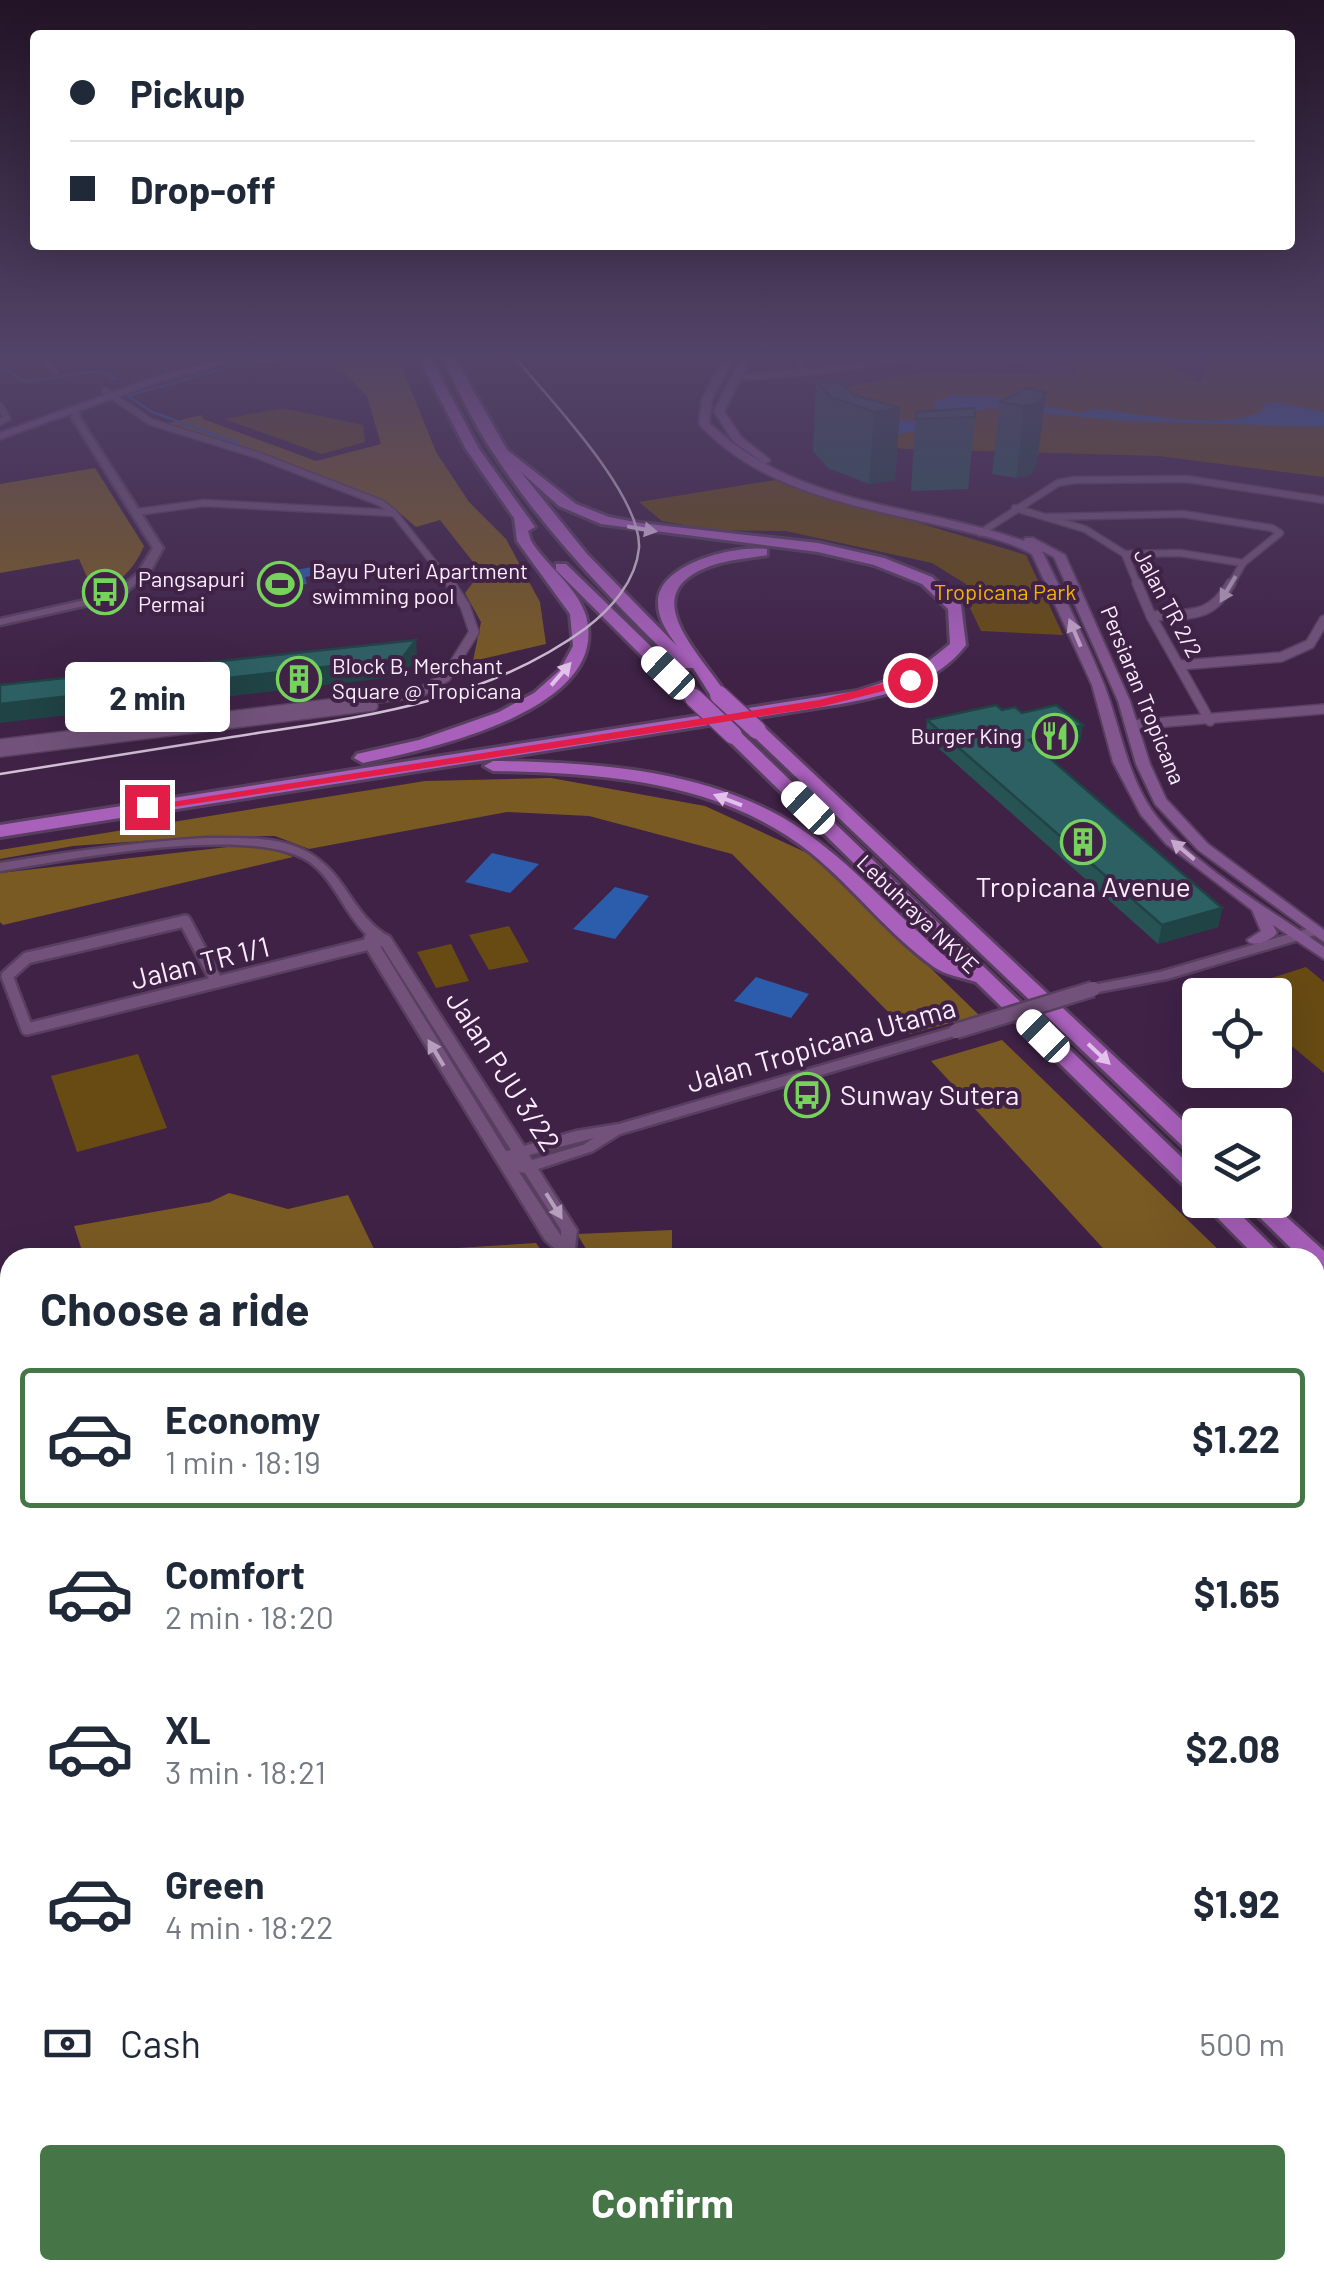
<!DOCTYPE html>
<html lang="en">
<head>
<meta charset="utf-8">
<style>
  body { margin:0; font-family:Barlow,sans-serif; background:#f2f2f3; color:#1f2937; height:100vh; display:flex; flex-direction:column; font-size:38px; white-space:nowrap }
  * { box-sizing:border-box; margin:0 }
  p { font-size:32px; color:#747a83 }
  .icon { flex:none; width:55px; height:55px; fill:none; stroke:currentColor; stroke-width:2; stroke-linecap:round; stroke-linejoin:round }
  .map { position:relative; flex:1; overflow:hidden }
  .drawer { position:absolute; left:0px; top:1248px; width:1325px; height:1032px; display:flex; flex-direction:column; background:#fff; border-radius:30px 30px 0 0; box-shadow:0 10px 40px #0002 }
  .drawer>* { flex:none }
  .top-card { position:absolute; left:30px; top:30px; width:1265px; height:220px; border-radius:10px; box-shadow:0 10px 40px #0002; display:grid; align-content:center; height:220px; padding:0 40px; background:#fff }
  .fabs { position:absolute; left:1182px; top:978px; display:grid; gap:20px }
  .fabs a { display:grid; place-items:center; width:110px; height:110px; border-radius:10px; background:#fff; box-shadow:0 10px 40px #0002; font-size:50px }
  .end { position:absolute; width:45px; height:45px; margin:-22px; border:12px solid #e11d48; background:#fff; box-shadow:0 0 0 5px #fff }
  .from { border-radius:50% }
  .bubble { position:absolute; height:70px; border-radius:10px; background:#fff; box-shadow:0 10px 40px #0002; font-size:32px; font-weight:700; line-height:70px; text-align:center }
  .car { position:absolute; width:30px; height:60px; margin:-30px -15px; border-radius:12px; box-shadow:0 0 8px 2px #0007; background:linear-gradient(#fff 24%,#345 0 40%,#fff 0 76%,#345 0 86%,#fff 0) }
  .top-card b { display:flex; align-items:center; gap:35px; height:95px; font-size:38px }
  .top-card b+b { border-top:2px solid #e0e1e3 }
  .top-card i { width:25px; height:25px; background:#1f2937 }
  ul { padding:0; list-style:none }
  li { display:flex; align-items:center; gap:30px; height:140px; margin:0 20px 15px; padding:0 20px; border:5px solid transparent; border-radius:10px }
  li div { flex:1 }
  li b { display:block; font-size:38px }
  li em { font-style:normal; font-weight:700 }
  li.active { border-color:#467547 }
  li>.icon { width:90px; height:90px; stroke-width:1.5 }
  h2 { padding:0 40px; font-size:45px; line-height:120px }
  .pay { display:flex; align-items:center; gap:25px; height:110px; padding:0 40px; font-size:38px }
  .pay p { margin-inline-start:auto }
  .action { display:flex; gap:20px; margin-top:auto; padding:20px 40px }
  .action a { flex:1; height:115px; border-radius:10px; background:#467547; color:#fff; font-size:40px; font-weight:700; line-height:115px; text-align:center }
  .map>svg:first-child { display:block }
  .green { fill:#684b13 }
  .forest { fill:#795a23 }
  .water { fill:#2b5dac }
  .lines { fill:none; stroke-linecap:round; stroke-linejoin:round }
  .stream { stroke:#2b5dac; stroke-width:2.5 }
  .minor-far4-casing { stroke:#583f5f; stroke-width:9 }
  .minor-far3-casing { stroke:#583f5f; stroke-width:12 }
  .minor-far2-casing { stroke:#583f5f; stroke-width:16 }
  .minor-far1-casing { stroke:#583f5f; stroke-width:19 }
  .minor-casing { stroke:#583f5f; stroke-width:21 }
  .tertiary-casing { stroke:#583f5f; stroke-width:5 }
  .secondary-casing { stroke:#583f5f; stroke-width:4 }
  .motorway-casing { stroke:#583f5f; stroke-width:6 }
  .minor-far4 { stroke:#72527a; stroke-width:6 }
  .minor-far3 { stroke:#72527a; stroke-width:9 }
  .minor-far2 { stroke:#72527a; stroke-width:11 }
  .minor-far1 { stroke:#72527a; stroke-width:14 }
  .minor { stroke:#72527a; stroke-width:16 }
  .tertiary { fill:#72527a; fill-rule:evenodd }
  .secondary { fill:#82568e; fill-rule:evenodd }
  .motorway { fill:#a860bb; fill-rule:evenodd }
  .tram { stroke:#d1bfd6; stroke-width:2.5 }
  .tertiary-bridge-casing { stroke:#583f5f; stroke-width:19; stroke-linecap:butt }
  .motorway-bridge-casing { stroke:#583f5f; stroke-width:21; stroke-linecap:butt }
  .tertiary-bridge { stroke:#72527a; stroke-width:14 }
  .motorway-bridge { stroke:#a860bb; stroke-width:18 }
  .wall { fill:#275355 }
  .shaded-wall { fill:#204345 }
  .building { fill:#2d6063; stroke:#204345; stroke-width:2.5 }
  .oneway { fill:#e2c2eb }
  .oneway2 { fill:#b69fbc }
  .oneway3 { fill:#c5a8cc }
  .route { fill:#e11d48 }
  .labels { text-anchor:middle; stroke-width:8; stroke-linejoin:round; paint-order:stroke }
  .far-poi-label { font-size:22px; fill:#fbecff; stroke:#3f2246; text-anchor:start }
  .far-park-label { font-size:22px; fill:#f8b103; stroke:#3f2246 }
  .far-street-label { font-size:22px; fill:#fbecff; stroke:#3f2246 }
  .poi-label { font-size:28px; fill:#fbecff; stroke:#3f2246 }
  .street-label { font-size:28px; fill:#fbecff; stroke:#3f2246 }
</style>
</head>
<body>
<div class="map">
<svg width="1324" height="2279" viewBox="0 0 1324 2279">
  <rect width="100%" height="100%" fill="#3f2246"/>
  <g class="green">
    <polygon points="1048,353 1144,353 1200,383 1215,353 1324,353 1324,477 1159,456 906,449 847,442 835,389 927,372 1074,375 1079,371"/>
    <polygon points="282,408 363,425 365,442 322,454 225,419"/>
    <polygon points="775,480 1026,555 1063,635 981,631 968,604 966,584 932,563 786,531 713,530 662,521 639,502"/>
    <polygon points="509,926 529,962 489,970 469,935"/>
    <polygon points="451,944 469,981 436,988 417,952"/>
    <polygon points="1306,967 1324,982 1324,1073 1275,1032 1275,995 1232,995 1228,992"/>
    <polygon points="138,1054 167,1128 77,1152 51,1076"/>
    <polygon points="0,1817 10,1858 10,2270 111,2270 113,2279 0,2279"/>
  </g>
  <g class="forest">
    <polygon points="283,353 396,353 436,452 469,502 506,539 540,602 546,644 473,661 481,622 465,593 481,572 440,520 416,527 388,503 168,423 202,415 203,419 316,461 381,444 367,396 327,355 234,369 228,363"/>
    <path d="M95,468L144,546C135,568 117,587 94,593L79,559L0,573V484Z"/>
    <polygon points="551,778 705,806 816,857 979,1015 910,1034 732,854 589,816 507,812 309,849 275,836 211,836 73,846 0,859 0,850 425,781"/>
    <polygon points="236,846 270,848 293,857 3,925 0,922 0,873"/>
    <polygon points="1002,1040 1226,1257 1111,1257 931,1061"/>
    <polygon points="229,1193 288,1209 348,1195 376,1253 536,1243 546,1257 84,1257 74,1226 210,1202"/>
    <polygon points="672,1230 672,1258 591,1257 577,1234"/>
    <polygon points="1315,1344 1324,1353 1324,1513 1315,1516"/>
    <polygon points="0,1877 10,1918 10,2270 77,2270 78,2279 0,2279"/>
    <polygon points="468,2270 996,2270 1012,2279 470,2279"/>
  </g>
  <g class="water">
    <path d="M952,395L1000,397L1079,413L1094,409C1139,413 1225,432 1263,410L1262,404L1277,402L1324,412V427L1126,421L989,408L970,412L934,428L891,435L876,419L923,421L937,413L934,402Z"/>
    <polygon points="312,567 317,575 305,577 307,584 294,585 300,594 273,601 258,582 271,579 269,575"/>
    <polygon points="492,853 539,864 510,893 465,882"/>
    <polygon points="615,887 649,896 615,939 573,929"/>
    <polygon points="756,977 809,994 791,1018 734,1001"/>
  </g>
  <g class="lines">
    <g class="stream">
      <polyline points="0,364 24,382 99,371 116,379"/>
      <polyline points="238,443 152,412 128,396 277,353"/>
    </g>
    <defs>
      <g id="minor-far4">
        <polyline points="34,353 55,371"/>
        <polyline points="801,353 802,373"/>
        <polyline points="985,353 1018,359"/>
        <polyline points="741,377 802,373 943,353"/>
        <polyline points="105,391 151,422 257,455 381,503 394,513 452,586"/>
        <polyline points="0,406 7,418 0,422"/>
        <polyline points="1015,508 1085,529 1125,554 1138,586"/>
        <polyline points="138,512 204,503 394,513"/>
        <polyline points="1048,517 1183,514 1272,528 1280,533 1243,563 1230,586"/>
        <polyline points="980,533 1058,483 1074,480 1187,479 1324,500"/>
        <polyline points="1125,554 1180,553 1243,563"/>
      </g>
      <g id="minor-far3">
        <polyline points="1137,583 1151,616 1210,721"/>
        <path d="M1151,616C1189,613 1210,620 1231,583"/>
        <polyline points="1181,665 1281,657 1310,644 1324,620"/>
        <polyline points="1131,725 1324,709"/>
        <polyline points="0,744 419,693 446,677 474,632 465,606 450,583"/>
        <polyline points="0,752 373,706"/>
      </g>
      <g id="minor-far2">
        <polygon points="185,921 217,982 27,1029 7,976 27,958"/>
        <polyline points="217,982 385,940"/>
      </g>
      <polyline id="minor-far1" points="1315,1595 1324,1591"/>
      <g id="minor">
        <polyline points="1315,1787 1324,1783"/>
        <polyline points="1085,2279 1086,2270"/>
      </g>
      <g id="tertiary">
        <polygon points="71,407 78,409 80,418 163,548 150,572 119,598 0,625 0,619 112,594 137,574 153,548 72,418"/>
        <path d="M205,838C262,838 308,834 343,886C357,906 368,925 390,937L524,1146L576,1131L619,1124L951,1028H961L963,1031L961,1034L620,1134L593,1151L538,1169L577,1230L575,1249L583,1258H565L545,1240L363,943L366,934C343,912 332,873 303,858C240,826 71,859 0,871V863C68,852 136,842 205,838ZM377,941L380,943L511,1150L506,1151ZM594,1138L583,1145L532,1160L529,1155ZM519,1172L525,1173L561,1230V1236Z"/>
        <polygon points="1314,927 1321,931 1319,934 1167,979 1093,993 1086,989 1093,985 1160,972"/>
        <polygon points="1315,1973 1324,1977 1324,2003 1315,1999"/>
      </g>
      <g id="secondary">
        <polygon points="247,353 264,353 161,381 0,439 0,433 155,377"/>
        <path d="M727,353H737L712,399L709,423C801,509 913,502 1024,541L1025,538H1033L1065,555L1130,701L1150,764L1166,799L1208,844L1324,930V942L1198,850L1155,804L1136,764L1118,701L1054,557L1042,551C1063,594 1085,638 1103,682C1121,727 1126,776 1156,816C1197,868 1270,909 1324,947V959L1273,925L1277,933C1271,940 1259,946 1250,943L1247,940L1261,931L1252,910L1166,844L1141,815L1113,762L1092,685L1032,554C1007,540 979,535 951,528C863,507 764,494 699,424L702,399Z"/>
        <polygon points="744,353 754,353 724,411 741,437 769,459 770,461 765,464 733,441 714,411"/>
      </g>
      <g id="motorway">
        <path d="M416,353H428L479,449L535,527L528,531L531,541C546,565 578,588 586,616C612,711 428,749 363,763L354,758L357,754L419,740L499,712L534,693L560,670L573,646L570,614L517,541L514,518L466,449Z"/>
        <path d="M440,353H452L507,450L576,504L609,517L640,523L818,543L884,558L932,577L961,605L966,645C935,685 888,695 841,704L0,837V825L857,691L915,672L950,644L948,609L922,584L874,565L818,552L601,524L559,506L521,472L587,554L677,646C668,633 658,620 658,603C657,563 736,545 767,549V555C752,558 736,559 720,563C629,589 697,649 727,695L719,700L713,699L693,668H681C613,602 546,533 494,454C474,425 457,387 440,353Z"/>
        <polygon points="556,564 566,564 700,694 700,702 688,702 556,570"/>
        <polygon points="757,725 763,726 1200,1137 1200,1157 1192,1155 751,734 751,726"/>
        <path d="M733,730L739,731L1200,1175V1196L1192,1193L976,982C963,978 945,975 934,967C889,935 854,888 811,853C720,781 604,773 493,771L484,766L493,761C606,762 734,771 825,847C857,872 885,902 915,929C928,940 941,956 956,963L727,739V731Z"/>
        <polygon points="1200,1200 1226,1200 1284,1258 1257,1258"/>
        <polygon points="1242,1200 1268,1200 1324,1251 1324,1273 1315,1270 1315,1258 1301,1258"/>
        <polygon points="1315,1290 1324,1293 1324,1317 1315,1314"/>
      </g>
    </defs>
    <use href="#minor-far4" class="minor-far4-casing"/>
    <use href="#minor-far3" class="minor-far3-casing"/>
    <use href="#minor-far2" class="minor-far2-casing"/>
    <use href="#minor-far1" class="minor-far1-casing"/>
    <use href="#minor" class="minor-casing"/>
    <use href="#tertiary" class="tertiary-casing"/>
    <use href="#secondary" class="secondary-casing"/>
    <use href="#motorway" class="motorway-casing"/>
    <use href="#minor-far4" class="minor-far4"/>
    <use href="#minor-far3" class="minor-far3"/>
    <use href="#minor-far2" class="minor-far2"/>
    <use href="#minor-far1" class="minor-far1"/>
    <use href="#minor" class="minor"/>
    <use href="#tertiary" class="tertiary"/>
    <use href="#secondary" class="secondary"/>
    <use href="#motorway" class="motorway"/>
    <path class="tram" d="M0,774C75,762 151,750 226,738C351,718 480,706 586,628C611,609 636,581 639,548C642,494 545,394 511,353"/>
    <defs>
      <polyline id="tertiary-bridge" points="956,1031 1093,989"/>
      <g id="motorway-bridge">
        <polyline points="719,695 757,730"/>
        <polyline points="694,698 733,735"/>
      </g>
    </defs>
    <use href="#tertiary-bridge" class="tertiary-bridge-casing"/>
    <use href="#motorway-bridge" class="motorway-bridge-casing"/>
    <use href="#tertiary-bridge" class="tertiary-bridge"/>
    <use href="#motorway-bridge" class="motorway-bridge"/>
  </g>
  <g class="wall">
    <polygon points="816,381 854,395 900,408 895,480 869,484 828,468 813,451"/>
    <polygon points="1027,388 1037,464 1030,475 1016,478 992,474 1000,402"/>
    <polygon points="916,412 975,417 968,489 911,491"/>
    <polygon points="1022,713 1080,743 1044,753 1222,908 1218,927 1158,944 926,737 927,720"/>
  </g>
  <g class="shaded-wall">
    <polygon points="1046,393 1037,464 1030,475 1016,478 1024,406"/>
    <polygon points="900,408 895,480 869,484 874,412"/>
    <polygon points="416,640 417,657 404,676 0,723 0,704"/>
    <polygon points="1083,725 1080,743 1027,758 1029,740"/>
    <polygon points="1222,908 1218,927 1158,944 1162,925"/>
  </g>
  <g class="building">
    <polygon points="816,381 841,383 854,395 900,408 874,412 831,397"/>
    <polygon points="1027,388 1046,393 1039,403 1024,406 1000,402"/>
    <polygon points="974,408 975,417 916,419 916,412"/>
    <polygon points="416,640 402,658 0,704 0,685"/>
    <polygon points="996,705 1002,710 1015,707 1022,713 1056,705 1083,725 1029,740 1222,908 1162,925 927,720"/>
  </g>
  <defs><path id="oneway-solid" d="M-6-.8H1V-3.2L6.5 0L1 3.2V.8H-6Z" transform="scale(2.5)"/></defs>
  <g class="oneway">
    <use href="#oneway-solid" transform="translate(642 529) rotate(10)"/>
    <use href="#oneway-solid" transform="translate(561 674) rotate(-49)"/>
    <use href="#oneway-solid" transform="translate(728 800) rotate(-159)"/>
    <use href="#oneway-solid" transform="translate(1099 1054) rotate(43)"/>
  </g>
  <g class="oneway2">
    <use href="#oneway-solid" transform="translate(1228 589) rotate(121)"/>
    <use href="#oneway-solid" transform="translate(436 1053) rotate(-121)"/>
    <use href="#oneway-solid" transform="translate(554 1206) rotate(58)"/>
  </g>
  <g class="oneway3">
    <use href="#oneway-solid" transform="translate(1075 633) rotate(-113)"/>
    <use href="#oneway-solid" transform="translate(1183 850) rotate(-140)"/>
  </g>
  <linearGradient id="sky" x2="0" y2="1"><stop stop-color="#231326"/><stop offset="0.53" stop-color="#524468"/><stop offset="1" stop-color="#524468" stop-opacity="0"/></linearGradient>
  <rect width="1324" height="672" fill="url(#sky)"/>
  <polygon class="route" points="910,677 915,683 820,707 147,811 140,807 819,700"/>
  <defs>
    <symbol id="stadium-ring" viewBox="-11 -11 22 22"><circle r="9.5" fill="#3f2246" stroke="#75d25b" stroke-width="1.5"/><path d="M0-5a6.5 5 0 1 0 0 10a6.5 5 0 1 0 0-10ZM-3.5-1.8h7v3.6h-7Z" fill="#75d25b"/></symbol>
    <symbol id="bus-ring" viewBox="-11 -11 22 22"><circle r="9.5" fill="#3f2246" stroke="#75d25b" stroke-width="1.5"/><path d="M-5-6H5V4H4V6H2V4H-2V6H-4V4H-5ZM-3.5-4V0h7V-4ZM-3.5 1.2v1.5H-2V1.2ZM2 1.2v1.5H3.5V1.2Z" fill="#75d25b"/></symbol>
    <symbol id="building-ring" viewBox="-11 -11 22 22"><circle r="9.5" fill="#3f2246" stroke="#75d25b" stroke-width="1.5"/><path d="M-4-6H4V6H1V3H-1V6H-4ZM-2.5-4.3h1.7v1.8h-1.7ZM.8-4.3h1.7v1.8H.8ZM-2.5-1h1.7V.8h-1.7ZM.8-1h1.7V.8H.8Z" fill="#75d25b"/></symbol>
    <symbol id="restaurant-ring" viewBox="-11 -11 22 22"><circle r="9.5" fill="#3f2246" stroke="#75d25b" stroke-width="1.5"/><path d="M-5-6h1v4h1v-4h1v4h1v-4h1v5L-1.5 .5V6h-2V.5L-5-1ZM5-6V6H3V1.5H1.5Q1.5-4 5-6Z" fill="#75d25b"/></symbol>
  </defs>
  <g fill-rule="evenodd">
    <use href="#stadium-ring" x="255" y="559" width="50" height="50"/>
    <use href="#bus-ring" x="80" y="567" width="50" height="50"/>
    <use href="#building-ring" x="274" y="654" width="50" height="50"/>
    <use href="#restaurant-ring" x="1030" y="711" width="50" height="50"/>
    <use href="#building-ring" x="1058" y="817" width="50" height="50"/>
    <use href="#bus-ring" x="782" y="1070" width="50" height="50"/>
  </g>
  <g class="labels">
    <g class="far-poi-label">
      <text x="312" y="579">Bayu Puteri Apartment<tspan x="312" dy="25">swimming pool</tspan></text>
      <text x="138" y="587">Pangsapuri<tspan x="138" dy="25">Permai</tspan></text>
      <text x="332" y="674">Block B, Merchant<tspan x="332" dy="25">Square @ Tropicana</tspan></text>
      <text x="1022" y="744" text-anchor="end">Burger King</text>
    </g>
    <g class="far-park-label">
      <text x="1005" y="600">Tropicana Park</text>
    </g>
    <g class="far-street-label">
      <text transform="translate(1168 603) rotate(62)" y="8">Jalan TR 2/2</text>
      <text transform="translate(1143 695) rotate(68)" y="8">Persiaran Tropicana</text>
      <text transform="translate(918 914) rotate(44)" y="8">Lebuhraya NKVE</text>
    </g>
    <g class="poi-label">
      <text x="1083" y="897">Tropicana Avenue</text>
      <text x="840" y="1105" text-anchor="start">Sunway Sutera</text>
    </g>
    <g class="street-label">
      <text transform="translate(200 963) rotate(-14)" y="10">Jalan TR 1/1</text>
      <text transform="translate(821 1045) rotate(-16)" y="10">Jalan Tropicana Utama</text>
      <text transform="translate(503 1071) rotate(57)" y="10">Jalan PJU 3/22</text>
    </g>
  </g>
</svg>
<div class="fabs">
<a><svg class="icon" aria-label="locate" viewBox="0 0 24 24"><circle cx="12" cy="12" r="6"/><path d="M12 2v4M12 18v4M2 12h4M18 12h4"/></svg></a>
<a><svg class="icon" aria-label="layers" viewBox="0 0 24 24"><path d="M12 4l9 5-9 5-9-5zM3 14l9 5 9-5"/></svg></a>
</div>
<i class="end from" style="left:910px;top:680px"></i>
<i class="end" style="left:147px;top:807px"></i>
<div class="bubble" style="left:65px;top:662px;width:165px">2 min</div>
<i class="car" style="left:668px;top:673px;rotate:314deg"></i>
<i class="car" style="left:808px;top:808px;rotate:314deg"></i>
<i class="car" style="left:1043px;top:1036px;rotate:315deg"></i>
<div class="top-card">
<b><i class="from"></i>Pickup</b>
<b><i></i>Drop-off</b>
</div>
<section class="drawer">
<h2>Choose a ride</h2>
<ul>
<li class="active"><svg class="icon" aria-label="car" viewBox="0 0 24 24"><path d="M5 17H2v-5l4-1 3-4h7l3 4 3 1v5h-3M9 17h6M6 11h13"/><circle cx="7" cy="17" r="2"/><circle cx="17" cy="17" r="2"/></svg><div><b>Economy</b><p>1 min · 18:19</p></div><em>$1.22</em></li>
<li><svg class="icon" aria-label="car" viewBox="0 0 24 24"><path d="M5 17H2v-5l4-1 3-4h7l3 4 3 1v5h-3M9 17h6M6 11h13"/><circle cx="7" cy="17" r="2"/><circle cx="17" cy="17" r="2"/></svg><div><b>Comfort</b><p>2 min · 18:20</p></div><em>$1.65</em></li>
<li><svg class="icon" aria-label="car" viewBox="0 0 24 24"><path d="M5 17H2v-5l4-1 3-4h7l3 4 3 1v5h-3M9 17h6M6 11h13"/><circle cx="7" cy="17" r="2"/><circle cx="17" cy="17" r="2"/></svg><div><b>XL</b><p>3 min · 18:21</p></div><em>$2.08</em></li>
<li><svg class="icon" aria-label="car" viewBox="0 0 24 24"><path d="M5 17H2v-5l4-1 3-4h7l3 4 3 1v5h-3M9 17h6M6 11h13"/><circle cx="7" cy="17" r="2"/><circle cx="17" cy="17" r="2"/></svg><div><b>Green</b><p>4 min · 18:22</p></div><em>$1.92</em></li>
</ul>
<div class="pay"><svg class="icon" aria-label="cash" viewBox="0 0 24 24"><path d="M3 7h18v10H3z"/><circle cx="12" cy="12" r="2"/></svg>Cash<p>500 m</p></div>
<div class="action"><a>Confirm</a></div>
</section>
</div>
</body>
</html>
